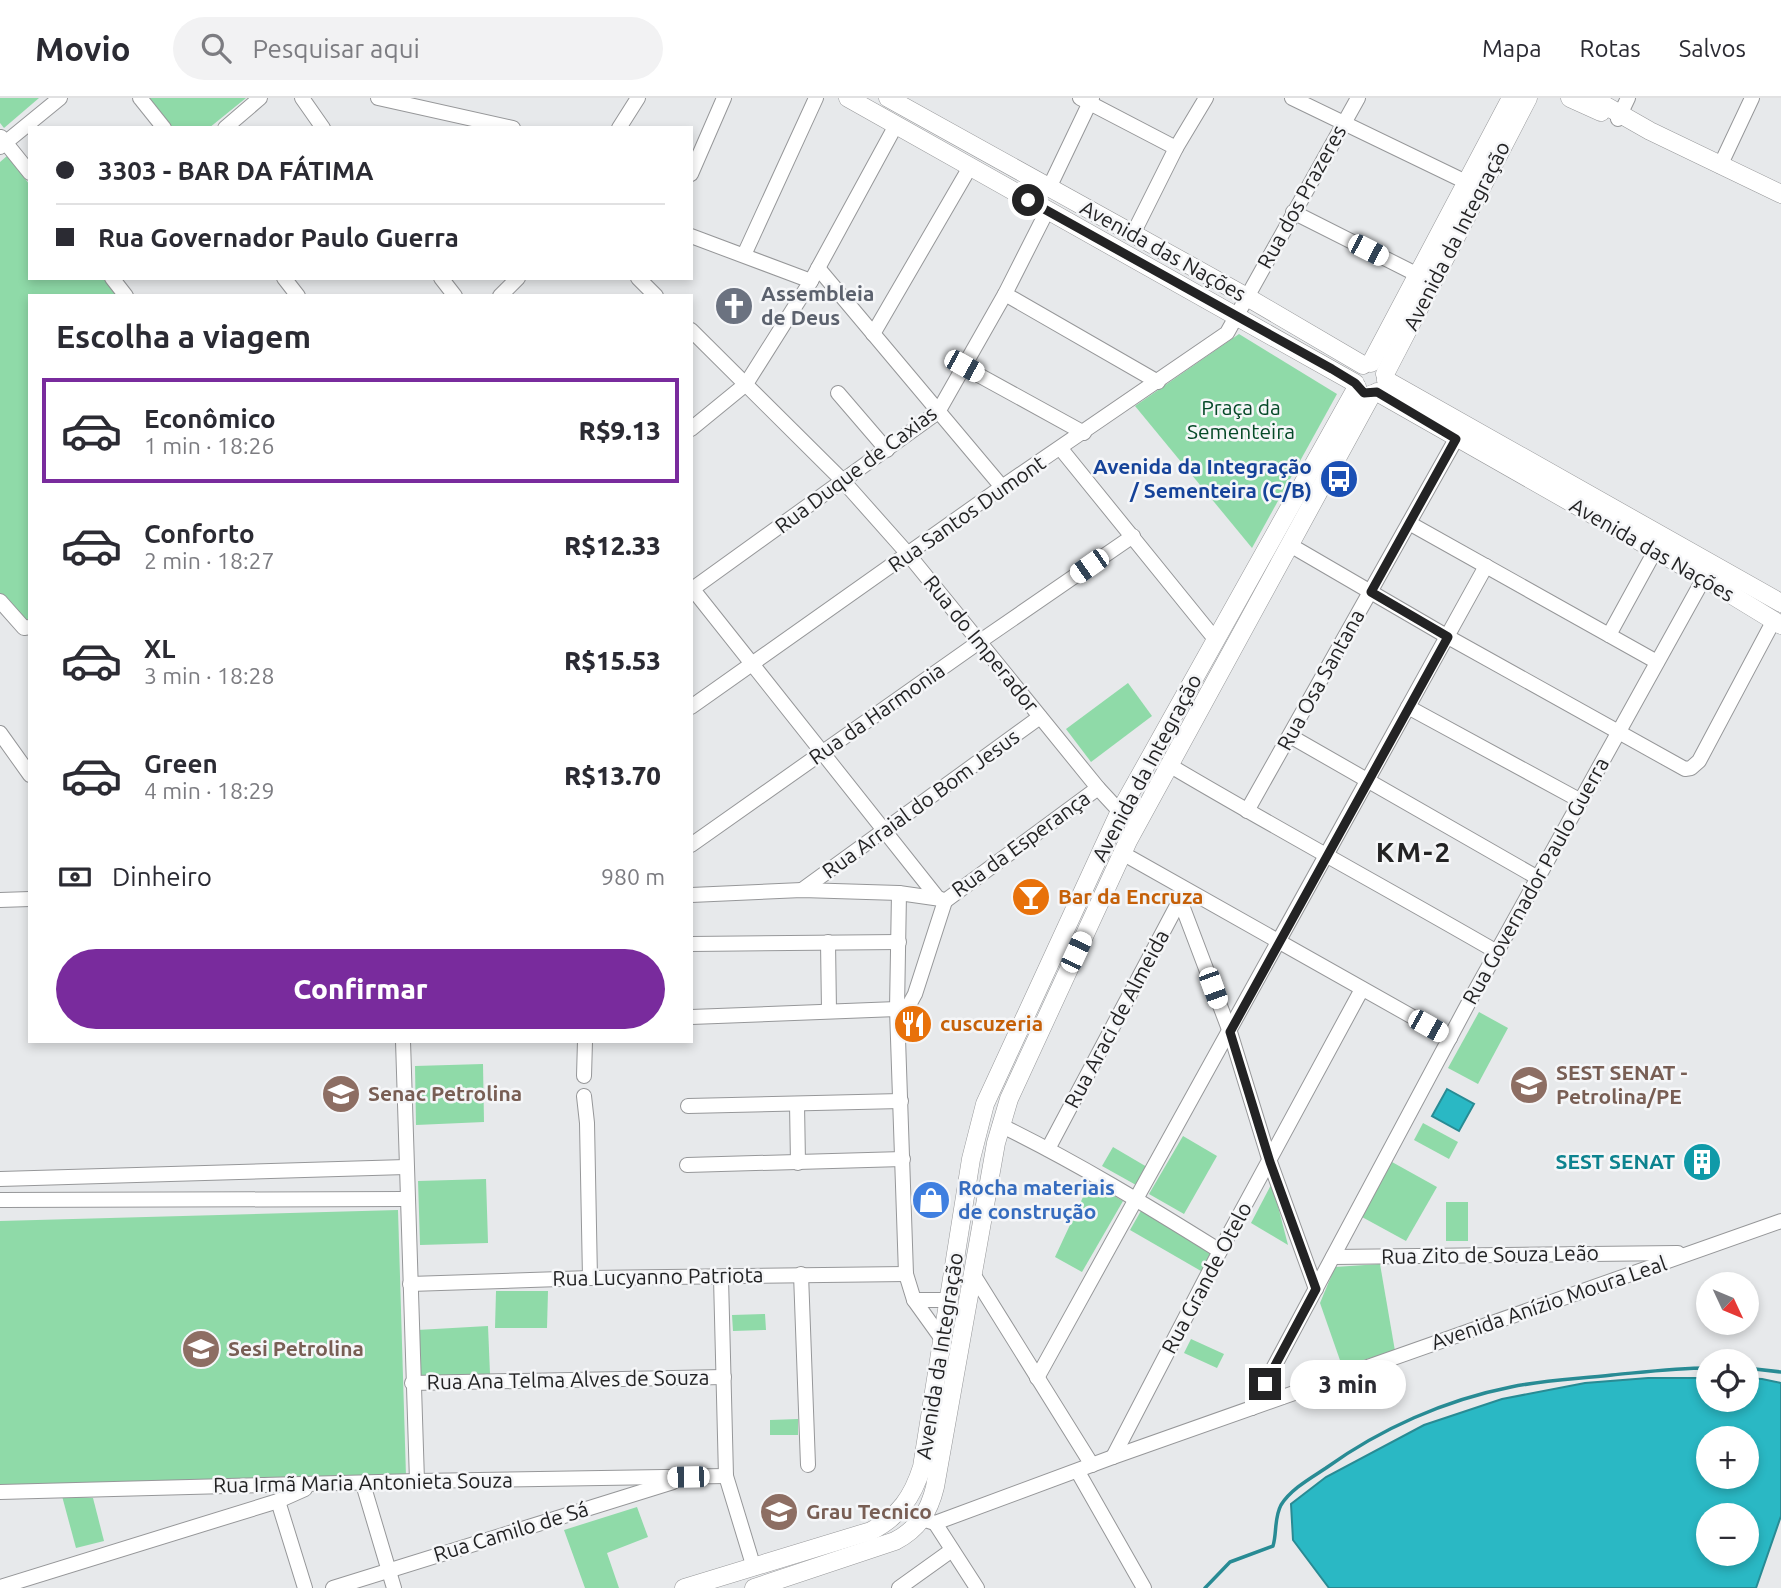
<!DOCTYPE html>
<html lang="pt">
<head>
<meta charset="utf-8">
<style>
  body { margin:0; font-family:Ubuntu,sans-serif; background:#f2f2f3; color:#2b2b33; height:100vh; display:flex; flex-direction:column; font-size:26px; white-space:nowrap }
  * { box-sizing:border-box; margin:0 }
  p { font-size:23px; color:#7c7c81 }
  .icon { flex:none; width:38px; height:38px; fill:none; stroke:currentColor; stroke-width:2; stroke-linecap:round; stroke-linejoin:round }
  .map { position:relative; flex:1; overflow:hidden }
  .drawer { position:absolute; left:28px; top:196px; width:665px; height:749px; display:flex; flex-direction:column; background:#fff; border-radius:0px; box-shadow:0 4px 10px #0003 }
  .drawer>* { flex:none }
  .banner { position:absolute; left:28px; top:28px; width:665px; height:154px; border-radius:0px; box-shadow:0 4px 10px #0003; display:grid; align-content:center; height:154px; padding:0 28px; background:#fff }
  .needle { width:46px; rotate:134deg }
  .controls { position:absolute; left:1696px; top:1174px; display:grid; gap:14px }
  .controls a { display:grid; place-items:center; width:63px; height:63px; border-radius:50%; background:#fff; box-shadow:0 4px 10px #0003; font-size:35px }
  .end { position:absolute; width:32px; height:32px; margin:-16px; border:9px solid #232324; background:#fff; box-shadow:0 0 0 4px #fff }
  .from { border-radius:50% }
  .bubble { position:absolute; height:49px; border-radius:24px; background:#fff; box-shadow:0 4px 10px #0003; font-size:23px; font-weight:800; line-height:49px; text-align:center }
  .car { position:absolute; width:21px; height:42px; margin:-21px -10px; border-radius:9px; box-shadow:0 0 5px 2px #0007; background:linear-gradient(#fff 24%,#345 0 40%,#fff 0 76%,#345 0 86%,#fff 0) }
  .banner b { display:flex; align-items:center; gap:24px; height:66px; font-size:26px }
  .banner b+b { border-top:2px solid #e1e1e2 }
  .banner i { width:18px; height:18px; background:#2b2b33 }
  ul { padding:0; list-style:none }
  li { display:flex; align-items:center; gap:21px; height:105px; margin:0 14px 10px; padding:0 14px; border:4px solid transparent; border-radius:0px }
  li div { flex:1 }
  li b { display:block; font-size:26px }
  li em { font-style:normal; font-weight:800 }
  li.active { border-color:#792b9d }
  li>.icon { width:63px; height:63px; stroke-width:1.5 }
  h2 { padding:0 28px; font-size:32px; line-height:84px }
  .pay { display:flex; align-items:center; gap:18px; height:77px; padding:0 28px; font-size:26px }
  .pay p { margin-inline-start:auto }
  .button { display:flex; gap:14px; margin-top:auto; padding:14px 28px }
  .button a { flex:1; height:80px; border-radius:42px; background:#792b9d; color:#fff; font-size:28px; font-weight:800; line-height:80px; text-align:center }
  header { display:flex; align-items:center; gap:42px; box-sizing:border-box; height:98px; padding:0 35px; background:#fff; border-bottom:2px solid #e1e1e2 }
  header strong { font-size:33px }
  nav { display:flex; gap:38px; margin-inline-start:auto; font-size:24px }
  .search { width:490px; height:63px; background:#f2f2f3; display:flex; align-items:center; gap:18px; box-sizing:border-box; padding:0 24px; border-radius:38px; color:#7c7c81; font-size:26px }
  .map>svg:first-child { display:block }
  .green { fill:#8fdaa8 }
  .water { fill:#2ab8c4; stroke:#288b94; stroke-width:2; fill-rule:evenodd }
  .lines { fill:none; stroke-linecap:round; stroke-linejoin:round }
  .stream { stroke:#288b94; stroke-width:3.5 }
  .minor-casing { stroke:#969799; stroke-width:16 }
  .major-casing { stroke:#969799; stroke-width:19 }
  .minor { stroke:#fff; stroke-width:14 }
  .major { stroke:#fff; stroke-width:18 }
  .route { stroke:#232324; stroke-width:9 }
  .labels { text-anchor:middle; stroke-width:5; stroke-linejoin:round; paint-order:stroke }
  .street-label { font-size:21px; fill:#232324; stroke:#f5f6f8 }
  .worship-label { font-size:21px; font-weight:bold; fill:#5b616d; stroke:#f5f6f8; text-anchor:start }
  .park-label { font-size:21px; fill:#054927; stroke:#f5f6f8 }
  .transit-label { font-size:21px; font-weight:bold; fill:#164399; stroke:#f5f6f8; text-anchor:end }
  .food-label { font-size:21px; font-weight:bold; fill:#c56008; stroke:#f5f6f8; text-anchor:start }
  .education-label { font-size:21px; font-weight:bold; fill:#785e54; stroke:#f5f6f8; text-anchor:start }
  .culture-label { font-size:21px; font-weight:bold; fill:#0d838f; stroke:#f5f6f8; text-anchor:end }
  .shop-label { font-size:21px; font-weight:bold; fill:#366cbe; stroke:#f5f6f8; text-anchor:start }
  .district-label { font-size:28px; font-weight:bold; letter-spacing:2px; fill:#232324; stroke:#f5f6f8 }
</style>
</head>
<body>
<header>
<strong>Movio</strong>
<div class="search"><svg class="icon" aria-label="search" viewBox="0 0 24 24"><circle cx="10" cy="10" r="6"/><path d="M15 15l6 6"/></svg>Pesquisar aqui</div>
<nav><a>Mapa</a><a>Rotas</a><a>Salvos</a></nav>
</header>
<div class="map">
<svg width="1781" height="1490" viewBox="0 0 1781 1490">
  <rect width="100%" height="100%" fill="#e7e9eb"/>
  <g class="green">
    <polygon points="0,0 39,0 4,30 0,25"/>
    <polygon points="149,0 246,0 209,30 173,30"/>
    <polygon points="7,58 30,87 30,180 104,180 117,198 30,198 30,522 20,525 0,499 0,64"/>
    <polygon points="1239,236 1337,296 1252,450 1135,308"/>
    <polygon points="1128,585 1152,618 1091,664 1066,631"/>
    <polygon points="1479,914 1508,930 1478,986 1448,970"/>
    <polygon points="483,966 484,1024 416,1027 415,968"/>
    <polygon points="1423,1025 1458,1044 1449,1061 1414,1042"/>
    <polygon points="1183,1038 1217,1058 1184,1116 1149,1096"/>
    <polygon points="1113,1049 1147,1069 1136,1087 1102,1068"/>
    <polygon points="1392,1064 1437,1089 1406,1143 1362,1119"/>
    <polygon points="486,1081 488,1145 420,1147 418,1083"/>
    <polygon points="1090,1084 1123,1103 1082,1174 1055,1159"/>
    <polygon points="1272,1085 1288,1147 1251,1125"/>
    <rect x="1446" y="1104" width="22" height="39"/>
    <polygon points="1142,1111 1213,1152 1201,1173 1130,1132"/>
    <polygon points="398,1112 406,1378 0,1389 0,1123"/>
    <polygon points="1380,1166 1395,1253 1342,1268 1320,1205 1335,1169"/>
    <polygon points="496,1193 548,1193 547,1230 495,1230"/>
    <polygon points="765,1216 766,1232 733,1233 732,1217"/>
    <polygon points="488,1228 490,1276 420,1280 417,1232"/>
    <polygon points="1191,1241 1224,1256 1217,1270 1184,1255"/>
    <polygon points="798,1321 798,1337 770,1337 770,1322"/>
    <polygon points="62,1398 93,1400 104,1443 76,1450"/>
    <polygon points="637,1409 648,1439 607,1455 619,1490 585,1490 564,1432"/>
  </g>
  <g class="water">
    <polygon points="1447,991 1474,1006 1459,1033 1432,1018"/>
    <path d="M1648,1280H1708V1302H1746L1747,1280L1762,1281L1781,1285V1418L1756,1490H1329L1293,1442L1291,1406L1326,1379L1424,1327L1502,1301L1585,1285ZM1708,1340H1746V1379H1708ZM1708,1418H1746V1456H1708Z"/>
  </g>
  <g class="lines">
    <g class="stream">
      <polyline points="1746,1270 1781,1274"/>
      <path d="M1205,1490L1230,1464L1273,1448C1277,1435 1274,1420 1281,1407C1291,1391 1311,1380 1326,1370C1380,1331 1445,1302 1511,1289C1544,1282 1578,1281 1612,1277C1644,1274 1676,1270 1708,1270"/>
    </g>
    <defs>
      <g id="minor">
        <polyline points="140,0 164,30"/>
        <polyline points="302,0 323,30"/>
        <polyline points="378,0 513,30"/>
        <polyline points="1080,0 1176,50"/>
        <polyline points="1292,0 1466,84"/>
        <polyline points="1618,21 1628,0"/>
        <polyline points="225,30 260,0"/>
        <polyline points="619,30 638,0"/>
        <polyline points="1,39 30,75"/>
        <polyline points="0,49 60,0"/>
        <polyline points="1720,68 1752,0"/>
        <polyline points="691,76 724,0"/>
        <polyline points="1049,90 1092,0"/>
        <polyline points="1293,114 1418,177"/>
        <polyline points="1133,136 1176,50 1206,0"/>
        <polyline points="691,138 811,183"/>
        <polyline points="744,157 816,0"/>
        <polyline points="818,170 1002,389"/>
        <polyline points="112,180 126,198"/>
        <polyline points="284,180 298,198"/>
        <polyline points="441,180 455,198"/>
        <polyline points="638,180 656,198"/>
        <polyline points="1005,196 1158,284"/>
        <polyline points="500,198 518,180"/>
        <polyline points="691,232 844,384 908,456 1098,690 1135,730"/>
        <polyline points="873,236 970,69"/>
        <polyline points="964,269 1084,335"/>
        <polyline points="838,295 887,352"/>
        <polyline points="691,331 746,286 811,183 896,27"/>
        <polyline points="1061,351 1215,541"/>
        <polyline points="1409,425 1657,564"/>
        <polyline points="1290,447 1448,539 1685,671 1691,670 1699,663 1774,522"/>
        <polyline points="691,489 937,799"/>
        <polyline points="691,492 938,314 1005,196 1047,113"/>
        <polyline points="0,503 24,530 30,529"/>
        <polyline points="1609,537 1655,453"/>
        <polyline points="691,609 1002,389 1227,235 1358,0"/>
        <polyline points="1408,609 1581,703"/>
        <polyline points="0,635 30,677"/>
        <polyline points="1290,638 1538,780"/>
        <path d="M1169,667C1277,731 1388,791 1497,854"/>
        <polyline points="1247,713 1456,341"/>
        <polyline points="691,747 979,544 1133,438"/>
        <polyline points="1122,755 1450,940"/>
        <polyline points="802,792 1040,619"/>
        <polyline points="899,795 897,911 906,1176 914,1202 942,1241"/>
        <polyline points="691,797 802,792 899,795 941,801"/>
        <polyline points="0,802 30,801"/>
        <polyline points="1180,802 1230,934 1270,1064 1316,1191"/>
        <polyline points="945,803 1098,690"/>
        <polyline points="828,844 829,913"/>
        <polyline points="691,846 899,844"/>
        <polyline points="691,919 897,911 909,907 915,896 945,803"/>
        <polyline points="403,943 417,1383"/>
        <polyline points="584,978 585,943"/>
        <polyline points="584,998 587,1025 590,1180"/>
        <polyline points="797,1006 798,1065"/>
        <polyline points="688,1008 901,1003"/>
        <path d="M1000,1027C1076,1064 1148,1108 1220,1153"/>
        <polyline points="1048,1051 1182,798"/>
        <polyline points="687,1067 903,1061"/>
        <polyline points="0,1081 406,1069"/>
        <polyline points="0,1102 407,1101"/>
        <polyline points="1333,1159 1678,1155"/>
        <polyline points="801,1176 808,1367"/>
        <polyline points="973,1176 1092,1367"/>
        <polyline points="721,1180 726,1378 754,1470"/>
        <polyline points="410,1186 590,1180 906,1176"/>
        <polyline points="914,1202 949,1202"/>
        <polyline points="1037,1280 1486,468"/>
        <polyline points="412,1285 724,1279"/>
        <polyline points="1252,1310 1469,904 1704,480"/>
        <polyline points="1113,1359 1220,1153 1362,891"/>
        <polyline points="1078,1374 1144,1490"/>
        <polyline points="363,1386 394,1490"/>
        <polyline points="0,1394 417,1383 726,1378"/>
        <polyline points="278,1403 305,1490"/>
        <polyline points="922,1421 935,1425 1113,1359 1781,1123"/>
        <polyline points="935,1425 977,1490"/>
        <polyline points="0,1489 278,1403 305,1391"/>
        <polyline points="333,1490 673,1384"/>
        <polyline points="899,1490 952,1452"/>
      </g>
      <g id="major">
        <polyline points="848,0 1355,285"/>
        <polyline points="888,0 1247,199 1363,267"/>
        <polyline points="1570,0 1601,14"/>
        <polyline points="1592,0 1650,33 1781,96"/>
        <polyline points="1371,265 1511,0"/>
        <polyline points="1385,276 1528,0"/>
        <polyline points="1386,282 1781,505"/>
        <polyline points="1377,294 1704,480 1781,527"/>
        <path d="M684,1490L871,1433C899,1419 913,1398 922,1369L971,1061L985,1006L1119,715L1357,289"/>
        <path d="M754,1490L895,1443C918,1431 929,1414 935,1389L996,1045L1009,1001L1128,743L1372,296"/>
      </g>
    </defs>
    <use href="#minor" class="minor-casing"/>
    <use href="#major" class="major-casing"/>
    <use href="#minor" class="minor"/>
    <use href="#major" class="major"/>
  </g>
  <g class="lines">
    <polyline class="route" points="1028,102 1332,271 1355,285 1364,295 1377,294 1456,341 1371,494 1448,539 1230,934 1270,1064 1316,1191 1265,1286"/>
  </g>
  <defs>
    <symbol id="church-disc" viewBox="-11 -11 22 22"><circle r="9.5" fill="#6b7280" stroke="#f5f6f8"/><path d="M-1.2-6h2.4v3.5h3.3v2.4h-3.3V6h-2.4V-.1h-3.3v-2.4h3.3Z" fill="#fff"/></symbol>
    <symbol id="bus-disc" viewBox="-11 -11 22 22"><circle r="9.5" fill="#1a4fb4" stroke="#f5f6f8"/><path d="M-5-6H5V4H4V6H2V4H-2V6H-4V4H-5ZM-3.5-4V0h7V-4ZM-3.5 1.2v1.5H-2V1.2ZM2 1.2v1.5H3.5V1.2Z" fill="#fff"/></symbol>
    <symbol id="bar-disc" viewBox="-11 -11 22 22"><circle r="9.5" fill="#e8710a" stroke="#f5f6f8"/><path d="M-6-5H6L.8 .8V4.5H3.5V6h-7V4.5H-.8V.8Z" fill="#fff"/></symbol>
    <symbol id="restaurant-disc" viewBox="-11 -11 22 22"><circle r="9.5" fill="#e8710a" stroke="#f5f6f8"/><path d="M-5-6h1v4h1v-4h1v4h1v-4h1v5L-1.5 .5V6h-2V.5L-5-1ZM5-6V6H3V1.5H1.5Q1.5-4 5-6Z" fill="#fff"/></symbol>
    <symbol id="university-disc" viewBox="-11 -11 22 22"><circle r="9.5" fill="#8d6e63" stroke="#f5f6f8"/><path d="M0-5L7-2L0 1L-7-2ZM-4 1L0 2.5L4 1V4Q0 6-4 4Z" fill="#fff"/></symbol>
    <symbol id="school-disc" viewBox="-11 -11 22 22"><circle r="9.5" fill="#8d6e63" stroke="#f5f6f8"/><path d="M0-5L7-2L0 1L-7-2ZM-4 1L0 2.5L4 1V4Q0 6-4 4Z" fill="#fff"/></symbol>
    <symbol id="building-disc" viewBox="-11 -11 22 22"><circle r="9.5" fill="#0f9aa8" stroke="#f5f6f8"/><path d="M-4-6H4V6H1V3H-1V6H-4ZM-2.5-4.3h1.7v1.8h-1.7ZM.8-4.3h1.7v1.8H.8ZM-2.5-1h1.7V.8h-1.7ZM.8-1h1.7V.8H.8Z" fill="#fff"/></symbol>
    <symbol id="shop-disc" viewBox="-11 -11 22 22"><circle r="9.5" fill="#3f7fe0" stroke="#f5f6f8"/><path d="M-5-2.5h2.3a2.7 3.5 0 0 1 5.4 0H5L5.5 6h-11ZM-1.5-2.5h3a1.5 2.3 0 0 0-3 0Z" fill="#fff"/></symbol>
  </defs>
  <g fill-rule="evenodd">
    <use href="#church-disc" x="712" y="186" width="44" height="44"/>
    <use href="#bus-disc" x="1317" y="359" width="44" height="44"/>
    <use href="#bar-disc" x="1009" y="777" width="44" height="44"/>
    <use href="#restaurant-disc" x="891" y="904" width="44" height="44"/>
    <use href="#university-disc" x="1507" y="965" width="44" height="44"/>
    <use href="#school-disc" x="319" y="974" width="44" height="44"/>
    <use href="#building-disc" x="1680" y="1042" width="44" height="44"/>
    <use href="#shop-disc" x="909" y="1080" width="44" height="44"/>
    <use href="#university-disc" x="179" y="1229" width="44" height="44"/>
    <use href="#university-disc" x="757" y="1392" width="44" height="44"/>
  </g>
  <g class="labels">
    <g class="street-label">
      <text transform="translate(1302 99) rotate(-61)" y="7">Rua dos Prazeres</text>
      <text transform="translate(1457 138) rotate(-63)" y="7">Avenida da Integração</text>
      <text transform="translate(1163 153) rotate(29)" y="7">Avenida das Nações</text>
      <text transform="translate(856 372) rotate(-37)" y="7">Rua Duque de Caxias</text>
      <text transform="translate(967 416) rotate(-35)" y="7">Rua Santos Dumont</text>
      <text transform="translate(1652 452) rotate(30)" y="7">Avenida das Nações</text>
      <text transform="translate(981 546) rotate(51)" y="7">Rua do Imperador</text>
      <text transform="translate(1321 582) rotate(-61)" y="7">Rua Osa Santana</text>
      <text transform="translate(877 616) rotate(-35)" y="7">Rua da Harmonia</text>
      <text transform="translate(1147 670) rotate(-62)" y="7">Avenida da Integração</text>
      <text transform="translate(921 706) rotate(-36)" y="7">Rua Arraial do Bom Jesus</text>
      <text transform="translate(1021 746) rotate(-36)" y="7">Rua da Esperança</text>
      <text transform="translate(1536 783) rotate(-61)" y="7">Rua Governador Paulo Guerra</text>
      <text transform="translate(1117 921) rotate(-62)" y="7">Rua Araci de Almeida</text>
      <text transform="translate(1490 1157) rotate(-1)" y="7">Rua Zito de Souza Leão</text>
      <text transform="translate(658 1179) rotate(-1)" y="7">Rua Lucyanno Patriota</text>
      <text transform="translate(1207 1180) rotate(-62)" y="7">Rua Grande Otelo</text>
      <text transform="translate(1549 1205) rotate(-19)" y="7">Avenida Anízio Moura Leal</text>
      <text transform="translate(940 1258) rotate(-81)" y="7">Avenida da Integração</text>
      <text transform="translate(568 1282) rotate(-1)" y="7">Rua Ana Telma Alves de Souza</text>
      <text transform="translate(363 1385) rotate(-1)" y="7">Rua Irmã Maria Antonieta Souza</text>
      <text transform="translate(511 1434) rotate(-17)" y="7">Rua Camilo de Sá</text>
    </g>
    <g class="worship-label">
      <text x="761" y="203">Assembleia<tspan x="761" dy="24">de Deus</tspan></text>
    </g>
    <g class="park-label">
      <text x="1241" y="317">Praça da<tspan x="1241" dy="24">Sementeira</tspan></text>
    </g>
    <g class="transit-label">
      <text x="1312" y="376">Avenida da Integração<tspan x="1312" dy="24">/ Sementeira (C/B)</tspan></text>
    </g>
    <g class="food-label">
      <text x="1058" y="806">Bar da Encruza</text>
      <text x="940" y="933">cuscuzeria</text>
    </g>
    <g class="education-label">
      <text x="1556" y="982">SEST SENAT -<tspan x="1556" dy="24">Petrolina/PE</tspan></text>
      <text x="368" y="1003">Senac Petrolina</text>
      <text x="228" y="1258">Sesi Petrolina</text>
      <text x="806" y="1421">Grau Tecnico</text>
    </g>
    <g class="culture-label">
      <text x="1675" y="1071">SEST SENAT</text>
    </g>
    <g class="shop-label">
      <text x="958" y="1097">Rocha materiais<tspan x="958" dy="24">de construção</tspan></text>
    </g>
    <g class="district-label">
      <text x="1414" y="764">KM-2</text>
    </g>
  </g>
</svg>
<div class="controls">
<a><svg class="needle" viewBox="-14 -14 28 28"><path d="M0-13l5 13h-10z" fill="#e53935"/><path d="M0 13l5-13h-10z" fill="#7c7c81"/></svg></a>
<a><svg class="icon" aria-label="locate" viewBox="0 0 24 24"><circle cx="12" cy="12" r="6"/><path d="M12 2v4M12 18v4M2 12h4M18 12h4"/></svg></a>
<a>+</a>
<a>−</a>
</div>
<i class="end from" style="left:1028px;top:102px"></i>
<i class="end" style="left:1265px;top:1286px"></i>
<div class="bubble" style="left:1290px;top:1262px;width:116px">3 min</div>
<i class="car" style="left:1368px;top:152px;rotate:117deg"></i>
<i class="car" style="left:964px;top:268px;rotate:119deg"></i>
<i class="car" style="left:1089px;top:468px;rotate:235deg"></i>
<i class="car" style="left:1076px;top:854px;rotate:25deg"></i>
<i class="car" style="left:1213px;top:890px;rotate:160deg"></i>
<i class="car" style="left:1428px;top:928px;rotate:119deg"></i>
<i class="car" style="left:688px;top:1379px;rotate:269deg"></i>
<div class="banner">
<b><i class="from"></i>3303 - BAR DA FÁTIMA</b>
<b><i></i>Rua Governador Paulo Guerra</b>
</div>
<section class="drawer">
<h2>Escolha a viagem</h2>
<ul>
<li class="active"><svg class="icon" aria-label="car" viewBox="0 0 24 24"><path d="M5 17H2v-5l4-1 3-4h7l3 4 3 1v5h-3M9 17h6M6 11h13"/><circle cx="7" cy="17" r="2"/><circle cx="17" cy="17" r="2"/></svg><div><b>Econômico</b><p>1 min · 18:26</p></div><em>R$9.13</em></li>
<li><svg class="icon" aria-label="car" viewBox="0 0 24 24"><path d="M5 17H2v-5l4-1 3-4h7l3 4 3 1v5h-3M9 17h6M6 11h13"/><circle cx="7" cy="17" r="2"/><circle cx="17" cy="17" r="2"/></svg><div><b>Conforto</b><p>2 min · 18:27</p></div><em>R$12.33</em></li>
<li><svg class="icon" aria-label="car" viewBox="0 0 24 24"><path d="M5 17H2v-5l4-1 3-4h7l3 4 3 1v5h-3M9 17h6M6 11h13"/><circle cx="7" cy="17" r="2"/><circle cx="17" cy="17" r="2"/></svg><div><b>XL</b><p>3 min · 18:28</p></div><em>R$15.53</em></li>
<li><svg class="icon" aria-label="car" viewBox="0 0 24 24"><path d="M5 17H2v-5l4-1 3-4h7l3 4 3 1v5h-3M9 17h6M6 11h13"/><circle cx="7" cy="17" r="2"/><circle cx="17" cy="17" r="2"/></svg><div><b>Green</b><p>4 min · 18:29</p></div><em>R$13.70</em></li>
</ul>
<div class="pay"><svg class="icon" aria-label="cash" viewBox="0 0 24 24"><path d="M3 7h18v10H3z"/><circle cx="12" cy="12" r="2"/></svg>Dinheiro<p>980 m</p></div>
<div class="button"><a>Confirmar</a></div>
</section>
</div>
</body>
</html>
